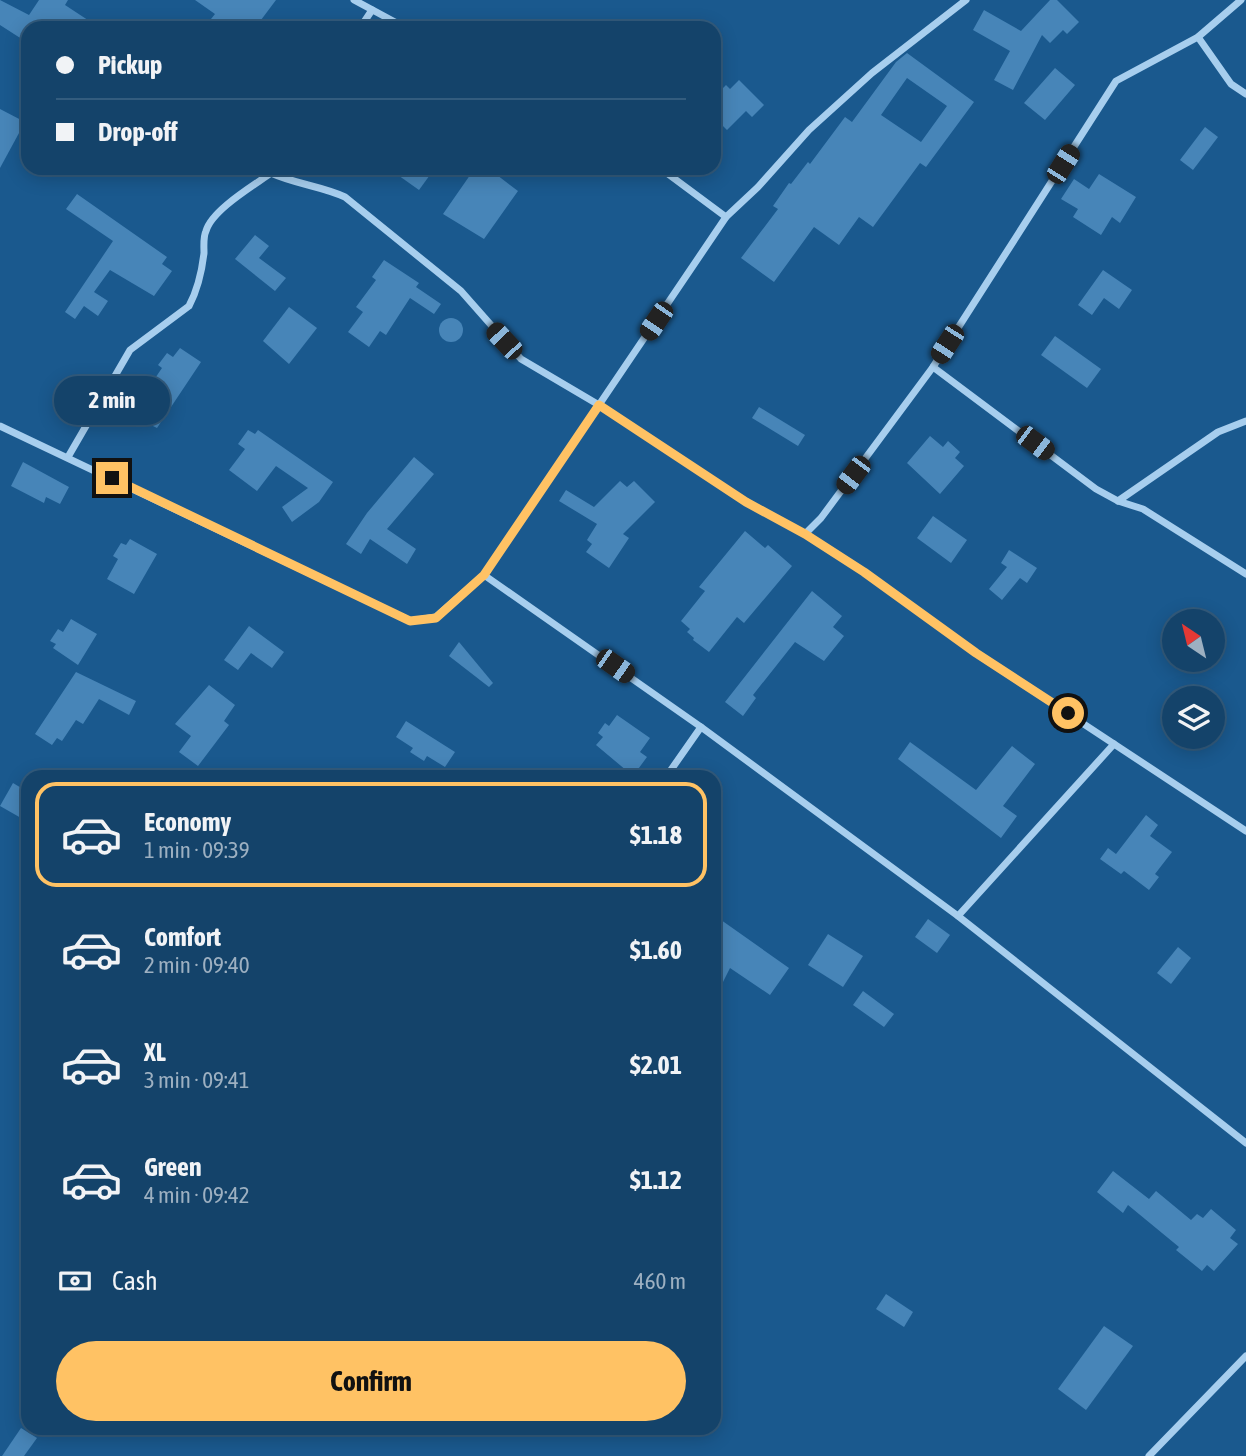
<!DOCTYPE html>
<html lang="en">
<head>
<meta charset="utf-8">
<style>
  body { margin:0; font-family:"Asap Condensed",sans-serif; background:#1d4a70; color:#f1f3f6; height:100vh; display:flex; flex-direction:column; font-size:26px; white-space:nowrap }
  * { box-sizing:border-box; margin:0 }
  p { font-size:23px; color:#9db0c1 }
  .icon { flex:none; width:38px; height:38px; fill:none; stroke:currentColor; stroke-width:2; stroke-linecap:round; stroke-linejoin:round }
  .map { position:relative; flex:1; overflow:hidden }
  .drawer { position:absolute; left:21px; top:770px; width:700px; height:665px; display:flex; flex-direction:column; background:#14436a; border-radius:21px; box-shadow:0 4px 18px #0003,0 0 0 2px #335c7e }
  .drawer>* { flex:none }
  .banner { position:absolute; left:21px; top:21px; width:700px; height:154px; border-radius:21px; box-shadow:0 4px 18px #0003,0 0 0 2px #335c7e; display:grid; align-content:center; height:154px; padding:0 35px; background:#14436a }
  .needle { width:46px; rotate:325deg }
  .buttons { position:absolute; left:1162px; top:609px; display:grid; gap:14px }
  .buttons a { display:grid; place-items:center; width:63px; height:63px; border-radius:50%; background:#14436a; box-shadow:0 4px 18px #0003,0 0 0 2px #335c7e; font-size:35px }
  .end { position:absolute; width:32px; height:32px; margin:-16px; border:9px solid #ffc264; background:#111; box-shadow:0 0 0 4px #111 }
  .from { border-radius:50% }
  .bubble { position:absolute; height:49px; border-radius:24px; background:#14436a; box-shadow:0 4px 18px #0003,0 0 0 2px #335c7e; font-size:23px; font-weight:700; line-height:49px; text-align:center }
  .car { position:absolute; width:21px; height:42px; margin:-21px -10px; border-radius:9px; box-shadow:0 0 5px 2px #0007; background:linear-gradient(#222 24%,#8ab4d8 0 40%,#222 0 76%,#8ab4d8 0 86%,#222 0) }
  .banner b { display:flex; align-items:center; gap:24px; height:66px; font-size:26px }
  .banner b+b { border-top:2px solid #335c7e }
  .banner i { width:18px; height:18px; background:#f1f3f6 }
  ul { padding:12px 0 0; list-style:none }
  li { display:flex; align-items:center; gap:21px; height:105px; margin:0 14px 10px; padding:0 21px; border:4px solid transparent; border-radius:21px }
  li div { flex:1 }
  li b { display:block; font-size:26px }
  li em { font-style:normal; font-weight:700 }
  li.active { border-color:#ffc264 }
  li>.icon { width:63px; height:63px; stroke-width:1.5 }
  .pay { display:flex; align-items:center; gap:18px; height:77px; padding:0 35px; font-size:26px }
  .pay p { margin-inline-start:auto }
  .action { display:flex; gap:14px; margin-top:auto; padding:14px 35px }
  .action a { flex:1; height:80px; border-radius:42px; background:#ffc264; color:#111; font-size:28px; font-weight:700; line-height:80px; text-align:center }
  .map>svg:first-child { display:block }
  .building { fill:#4785b8; fill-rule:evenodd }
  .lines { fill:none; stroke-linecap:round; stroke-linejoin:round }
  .street { stroke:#a7ceee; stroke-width:7 }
  .route { stroke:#ffc264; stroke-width:9 }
</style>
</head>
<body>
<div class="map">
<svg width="1246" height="1456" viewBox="0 0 1246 1456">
  <rect width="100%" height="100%" fill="#1a598e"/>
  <g class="building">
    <polygon points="0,0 29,15 39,0 68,0 65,5 100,28 28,28 28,43 0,25"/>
    <polygon points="195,0 276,0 255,28 223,28 211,19 215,14"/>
    <polygon points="1050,0 1057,0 1079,22 1067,34 1063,30 1050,43 1042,35 1013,90 994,80 1010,51 973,30 984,10 1021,31"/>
    <path d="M907,53L974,102L926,167L920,163L873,227L859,217L839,245L814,227L774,282L741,258L778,209L773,206L789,183L791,184L808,162L810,164L845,117L852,122L896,62ZM907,78L947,106L921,142L881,115Z"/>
    <polygon points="1055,68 1075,85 1045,120 1024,103"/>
    <polygon points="739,80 764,105 752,117 746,111 727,130 714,117 714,97 726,85 730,89"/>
    <polygon points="0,109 25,122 0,168"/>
    <polygon points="1205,127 1218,137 1193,170 1180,160"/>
    <polygon points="388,168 435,168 419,190"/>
    <polygon points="475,168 504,168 497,175 518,191 484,239 443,214"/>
    <polygon points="1099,174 1136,197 1120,223 1112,217 1101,235 1073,217 1078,209 1061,199 1074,179 1089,189"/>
    <polygon points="77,194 167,257 162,264 172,271 154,296 110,270 94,292 108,301 98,316 84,306 75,319 65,312 113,241 66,209"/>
    <polygon points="255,235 269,246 259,258 286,278 275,291 235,259"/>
    <polygon points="384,260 419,283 416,287 441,304 434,314 410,298 386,335 380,331 369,347 348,332 363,312 356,307 376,280 372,277"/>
    <polygon points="1103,270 1132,290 1119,309 1104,298 1092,315 1078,305"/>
    <polygon points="289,307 317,328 289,364 263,341"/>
    <circle cx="451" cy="330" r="12"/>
    <polygon points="1055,336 1101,369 1087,388 1041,355"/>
    <polygon points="180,348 201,362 157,428 141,420 155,395 147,390 162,368 158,365 167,353 173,357"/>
    <polygon points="759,407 805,435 798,446 752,418"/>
    <polygon points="248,430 255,434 258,430 333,482 319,502 292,522 282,507 308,488 276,466 257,491 229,470 245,449 238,444"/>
    <polygon points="930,436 943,447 948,441 960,452 955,458 964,466 940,494 907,463"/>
    <polygon points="414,457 434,474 387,529 416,549 407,564 370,539 361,554 346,544 367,513"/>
    <polygon points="23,462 69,487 60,504 46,497 44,503 11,486"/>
    <polygon points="620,481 627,487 634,481 655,502 623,534 629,538 609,568 586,552 592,544 587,540 597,524 559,501 566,490 594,507"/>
    <polygon points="933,516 967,540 951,563 917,538"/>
    <polygon points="745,531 765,548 768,545 792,566 744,623 737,617 709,652 693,640 694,638 687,632 690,629 681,621 705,591 699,587"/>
    <polygon points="130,539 157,554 134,594 107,579 118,559 113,556 121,543 126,545"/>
    <polygon points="1009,550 1037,568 1027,583 1020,578 1002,600 989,589 1007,567 1001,563"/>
    <polygon points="812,591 842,616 833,627 844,636 824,661 795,642 753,695 756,698 743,716 725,702"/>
    <polygon points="71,619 97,634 78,665 53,648 56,644 50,641 58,629 63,632"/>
    <polygon points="249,626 284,652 272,668 251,653 238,670 224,660"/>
    <polygon points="459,642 493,683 489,687 449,656"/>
    <polygon points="76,672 136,701 129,715 99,699 83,724 76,720 62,741 57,738 52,745 35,734"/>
    <polygon points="209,685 235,705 224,721 229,725 198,766 179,752 191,736 175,724"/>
    <polygon points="617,715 650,738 640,752 647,757 633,776 596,745 603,737 598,733 605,723 609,726"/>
    <polygon points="406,721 455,752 445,767 427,756 424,761 410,752 413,748 396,737"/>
    <polygon points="910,742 976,790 1012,746 1035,764 1003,806 1017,816 1001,838 898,759"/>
    <polygon points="13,783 28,792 28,822 0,806"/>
    <polygon points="1146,815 1158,825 1150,836 1172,852 1155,874 1159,877 1149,890 1124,871 1121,874 1100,859 1108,848 1116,854"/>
    <polygon points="714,915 789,968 770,995 730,968 714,1000"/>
    <polygon points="928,919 950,935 937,953 915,937"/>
    <polygon points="828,934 863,956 843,987 808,965"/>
    <polygon points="1178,947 1191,958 1171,984 1157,973"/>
    <polygon points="863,991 894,1014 884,1027 853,1005"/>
    <polygon points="1113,1171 1149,1199 1156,1191 1191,1220 1197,1214 1203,1218 1211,1209 1236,1230 1230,1238 1238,1244 1214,1271 1207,1265 1202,1271 1176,1250 1179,1247 1128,1205 1123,1213 1097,1192"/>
    <polygon points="886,1294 913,1312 904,1327 876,1309"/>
    <polygon points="1104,1326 1133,1346 1086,1410 1058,1389"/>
    <polygon points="21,1428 37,1438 24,1456 2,1456"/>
  </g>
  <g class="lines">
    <g class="street">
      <polyline points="354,0 406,28"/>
      <polyline points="360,28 372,10"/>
      <polyline points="1198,37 1231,84 1246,94"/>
      <path d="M269,168L271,173C295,184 321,186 345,197L461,291L521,359L599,405L746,502L805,534L864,572L976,653L1246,831"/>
      <polyline points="660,168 726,217"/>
      <polyline points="933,367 1096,489 1118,501 1143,509 1246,574"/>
      <polyline points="0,426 410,621 436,617 484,575 726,217 758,187 809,130 872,73 966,0"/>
      <path d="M68,457L130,350L189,306C197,291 202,270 204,253C204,246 203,237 206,231C212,210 253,186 271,173"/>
      <polyline points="1118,501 1218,432 1246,421"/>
      <polyline points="805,534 821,518 933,367 1116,81 1198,37 1241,0"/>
      <polyline points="484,575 701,727 958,916 1246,1143"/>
      <polyline points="666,777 701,727"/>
      <polyline points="958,916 1114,744"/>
      <polyline points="1149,1456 1246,1356"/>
    </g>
  </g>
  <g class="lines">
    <polyline class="route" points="112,478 410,621 436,618 484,575 599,405 746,502 805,534 864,572 976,653 1068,713"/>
  </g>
</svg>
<div class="buttons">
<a><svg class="needle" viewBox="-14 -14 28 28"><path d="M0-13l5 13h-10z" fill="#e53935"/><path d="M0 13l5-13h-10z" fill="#9db0c1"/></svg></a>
<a><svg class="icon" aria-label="layers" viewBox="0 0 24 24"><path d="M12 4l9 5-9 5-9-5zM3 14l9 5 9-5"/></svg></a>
</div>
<i class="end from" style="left:1068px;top:713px"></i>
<i class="end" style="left:112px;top:478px"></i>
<div class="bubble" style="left:54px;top:376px;width:116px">2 min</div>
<i class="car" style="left:1063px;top:164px;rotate:32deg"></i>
<i class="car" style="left:656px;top:321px;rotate:214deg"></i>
<i class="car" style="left:504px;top:341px;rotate:317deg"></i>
<i class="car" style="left:947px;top:344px;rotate:213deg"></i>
<i class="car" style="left:1035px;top:443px;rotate:127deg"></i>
<i class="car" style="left:853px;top:475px;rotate:217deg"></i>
<i class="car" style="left:615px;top:666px;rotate:125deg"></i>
<div class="banner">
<b><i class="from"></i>Pickup</b>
<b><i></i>Drop-off</b>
</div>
<section class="drawer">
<ul>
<li class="active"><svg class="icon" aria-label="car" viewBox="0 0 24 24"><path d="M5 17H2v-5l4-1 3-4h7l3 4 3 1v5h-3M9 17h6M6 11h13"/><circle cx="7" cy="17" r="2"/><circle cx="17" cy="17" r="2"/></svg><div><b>Economy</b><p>1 min · 09:39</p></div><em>$1.18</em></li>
<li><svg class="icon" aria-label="car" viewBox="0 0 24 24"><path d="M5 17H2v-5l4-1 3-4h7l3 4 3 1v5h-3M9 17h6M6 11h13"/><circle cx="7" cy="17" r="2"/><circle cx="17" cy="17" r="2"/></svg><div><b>Comfort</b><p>2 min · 09:40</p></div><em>$1.60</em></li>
<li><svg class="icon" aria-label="car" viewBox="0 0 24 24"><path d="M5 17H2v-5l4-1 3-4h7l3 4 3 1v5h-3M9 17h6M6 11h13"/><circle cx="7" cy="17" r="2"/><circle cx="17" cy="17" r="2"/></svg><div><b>XL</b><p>3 min · 09:41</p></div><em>$2.01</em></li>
<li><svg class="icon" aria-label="car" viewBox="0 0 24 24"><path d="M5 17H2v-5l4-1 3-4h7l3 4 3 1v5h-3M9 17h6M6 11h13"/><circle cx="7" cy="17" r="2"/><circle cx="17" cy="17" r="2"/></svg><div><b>Green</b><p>4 min · 09:42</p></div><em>$1.12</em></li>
</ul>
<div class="pay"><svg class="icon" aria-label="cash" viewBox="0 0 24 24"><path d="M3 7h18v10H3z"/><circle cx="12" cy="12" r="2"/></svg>Cash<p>460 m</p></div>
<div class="action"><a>Confirm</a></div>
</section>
</div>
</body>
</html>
